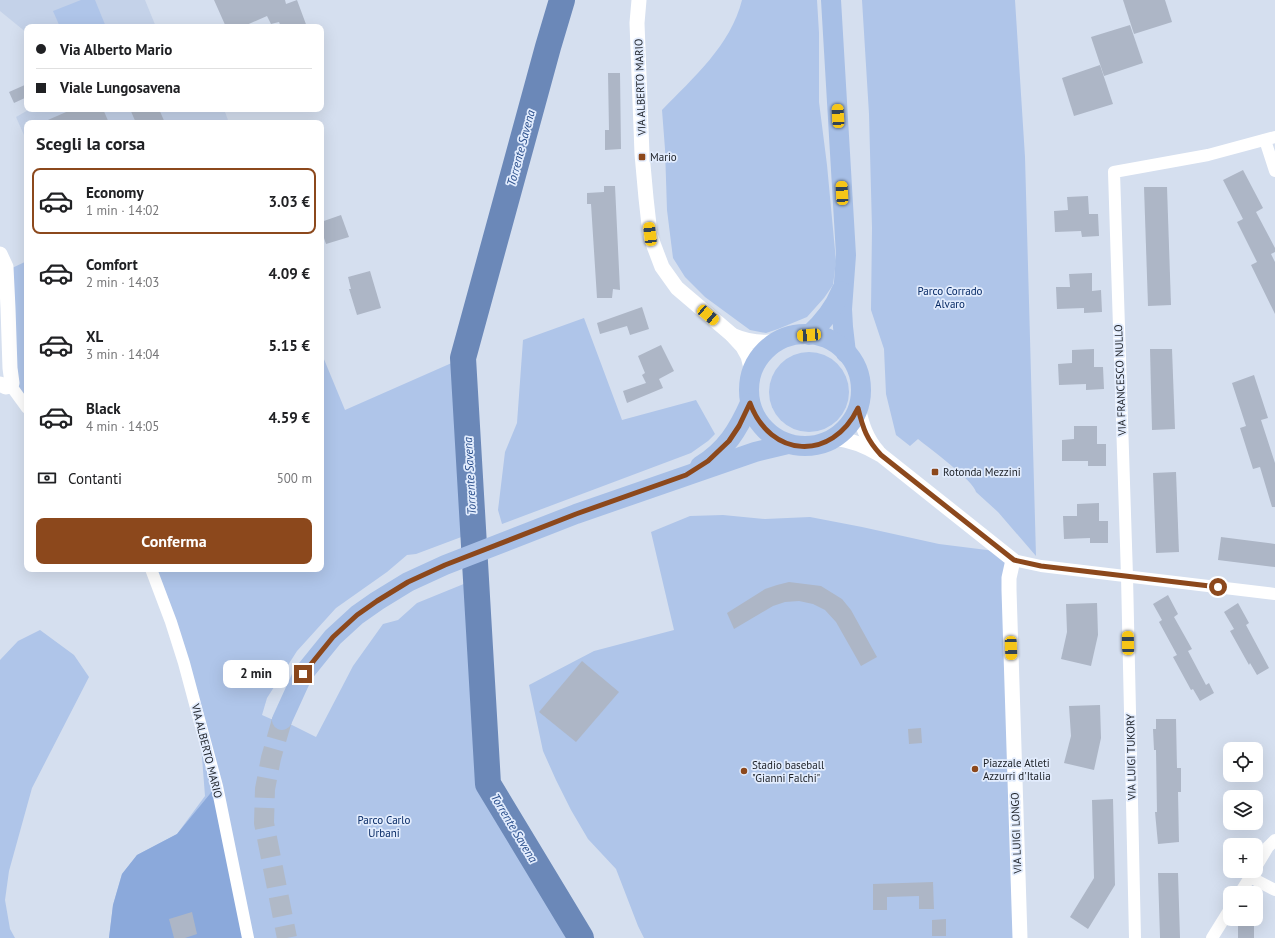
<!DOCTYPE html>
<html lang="it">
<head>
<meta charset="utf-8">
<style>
  body { margin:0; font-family:"PT Sans",sans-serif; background:#f2f2f2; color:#202124; height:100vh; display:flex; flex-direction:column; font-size:15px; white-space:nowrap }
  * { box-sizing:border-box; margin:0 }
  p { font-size:13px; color:#757577 }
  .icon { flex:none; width:22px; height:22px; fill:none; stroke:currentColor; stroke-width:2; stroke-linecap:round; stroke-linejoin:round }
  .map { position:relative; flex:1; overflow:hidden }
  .details { position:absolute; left:24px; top:120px; width:300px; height:452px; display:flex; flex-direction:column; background:#fff; border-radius:8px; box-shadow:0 4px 16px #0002 }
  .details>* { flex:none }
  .banner { position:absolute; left:24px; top:24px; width:300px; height:88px; border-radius:8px; box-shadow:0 4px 16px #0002; display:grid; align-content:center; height:88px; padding:0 12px; background:#fff }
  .fabs { position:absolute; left:1223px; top:742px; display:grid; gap:8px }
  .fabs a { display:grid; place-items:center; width:40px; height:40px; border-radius:8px; background:#fff; box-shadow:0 4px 16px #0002; font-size:20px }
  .end { position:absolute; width:18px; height:18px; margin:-9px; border:5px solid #8c481c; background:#fff; box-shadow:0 0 0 2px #fff }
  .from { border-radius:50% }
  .bubble { position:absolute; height:28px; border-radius:8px; background:#fff; box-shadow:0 4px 16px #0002; font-size:13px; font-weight:700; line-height:28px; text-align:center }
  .car { position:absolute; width:12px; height:24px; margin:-12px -6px; border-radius:5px; box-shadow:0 0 3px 1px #0007; background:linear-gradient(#f5c518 24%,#345 0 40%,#f5c518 0 76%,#345 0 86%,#f5c518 0) }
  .banner b { display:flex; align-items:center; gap:14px; height:38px; font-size:15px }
  .banner b+b { border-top:1px solid #e0e0e0 }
  .banner i { width:10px; height:10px; background:#202124 }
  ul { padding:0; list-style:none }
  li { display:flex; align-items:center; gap:12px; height:66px; margin:0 8px 6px; padding:0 4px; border:2px solid transparent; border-radius:8px }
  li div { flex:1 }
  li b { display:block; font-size:15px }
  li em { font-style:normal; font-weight:700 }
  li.selected { border-color:#8c481c }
  li>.icon { width:36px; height:36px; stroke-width:1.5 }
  h2 { padding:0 12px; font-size:18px; line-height:48px }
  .pay { display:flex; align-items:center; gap:10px; height:44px; padding:0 12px; font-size:15px }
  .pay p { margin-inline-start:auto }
  .cta { display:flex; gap:8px; margin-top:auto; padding:8px 12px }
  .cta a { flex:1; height:46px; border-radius:8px; background:#8c481c; color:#fff; font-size:16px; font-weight:700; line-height:46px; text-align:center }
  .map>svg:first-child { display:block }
  .built { fill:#c4d2e9 }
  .green { fill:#afc5e9 }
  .forest { fill:#8ba9db }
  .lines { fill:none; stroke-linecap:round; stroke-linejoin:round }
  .river { stroke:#6b88b8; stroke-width:26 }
  .building { fill:#adb6c6 }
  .primary-tunnel { stroke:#b0b9c7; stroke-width:20; stroke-dasharray:20 10; stroke-linecap:butt }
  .minor { stroke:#fff; stroke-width:12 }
  .tertiary { stroke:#fff; stroke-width:15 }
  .primary { stroke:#a7bfe6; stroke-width:20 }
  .route { stroke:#8c481c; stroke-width:5 }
  .poi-dot { fill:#8c481c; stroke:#e2ecfd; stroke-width:1.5 }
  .labels { text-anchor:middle; stroke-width:3.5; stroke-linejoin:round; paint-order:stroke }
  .street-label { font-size:11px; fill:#1b1f25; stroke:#e2ecfd }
  .poi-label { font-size:11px; fill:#1b1f25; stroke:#e2ecfd; text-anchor:start }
  .park-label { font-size:11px; fill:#062964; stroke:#e2ecfd }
  .water-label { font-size:12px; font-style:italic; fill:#284d8b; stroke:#e2ecfd }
</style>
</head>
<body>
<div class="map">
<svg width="1275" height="938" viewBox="0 0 1275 938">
  <rect width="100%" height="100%" fill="#d5dfef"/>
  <g class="built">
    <polygon points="0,0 145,0 156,27 27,27 27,33 0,11"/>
    <polygon points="30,109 224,109 229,123 27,123 27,142 16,117"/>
  </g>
  <g class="green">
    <polygon points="81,0 95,0 106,27 60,27 53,11"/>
    <path d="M742,0H817L819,33V102L827,165L836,261L833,285L824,298L807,317L778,329L766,333L750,330L705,297L685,277L673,258L667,210L665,149L662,110C693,78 731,45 742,0Z"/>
    <path d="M862,0H1015L1025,157L1036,556L998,512L976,492C974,481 929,448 918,439L910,446L896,435L886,394L884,349L871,310L872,228L869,114Z"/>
    <polygon points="27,261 27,413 17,404 12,268"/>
    <polygon points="584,318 622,420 696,400 715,434 708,441 691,453 502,524 498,510 505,452 517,423 523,340"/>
    <polygon points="321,352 345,410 463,358 472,533 416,554 407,555 387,572 336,608 297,651 267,698 262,715 271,719 282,720 316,737 353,666 383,624 398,620 417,603 476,579 488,784 581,938 109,938 113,905 122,874 137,855 177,834 205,796 199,718 151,569 321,569"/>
    <circle cx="809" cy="392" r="40"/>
    <polygon points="723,515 765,519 810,517 862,527 939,544 1011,553 1024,938 644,938 638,926 616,869 588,839 571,810 556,780 543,751 529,685 594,651 674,630 651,532 690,516"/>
    <polygon points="40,630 74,655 89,677 32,788 9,871 5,900 10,929 15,938 0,938 0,660 18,641"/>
  </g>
  <polygon class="forest" points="214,789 246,938 109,938 113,905 122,874 137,855 177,834"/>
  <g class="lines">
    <polyline class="river" points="562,0 548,47 463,358 488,784 581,938"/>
  </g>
  <g class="building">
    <polygon points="214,0 285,0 286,4 297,0 307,27 281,27 279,22 271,24 267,16 242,27 226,27"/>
    <polygon points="1123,0 1165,0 1172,22 1134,34"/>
    <polygon points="1130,25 1143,63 1104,76 1091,37"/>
    <polygon points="1100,65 1113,104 1074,116 1062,78"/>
    <polygon points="608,73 620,73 621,149 605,150 605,130 609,130"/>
    <polygon points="27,84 27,97 14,103 9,92"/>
    <polygon points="73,109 103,109 109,123 41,123"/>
    <polygon points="130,109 159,109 165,123 136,123"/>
    <polygon points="1243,170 1263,208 1256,212 1275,248 1275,252 1271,254 1275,262 1275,314 1251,265 1257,262 1237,222 1243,219 1223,180"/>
    <polygon points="604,186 615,186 620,290 613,289 612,298 597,298 591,204 587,204 587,193 604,192"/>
    <polygon points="1144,187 1167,187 1171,305 1148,306"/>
    <polygon points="1088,196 1089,214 1098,214 1099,236 1082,237 1081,231 1055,232 1054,211 1068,210 1067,197"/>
    <polygon points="341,215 349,237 326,244 321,229 321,222"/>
    <polygon points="370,271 381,308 357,315 349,289 351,289 348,277"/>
    <polygon points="1092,273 1092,291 1101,290 1102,312 1084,313 1084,308 1057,309 1056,287 1070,287 1069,274"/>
    <polygon points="642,307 649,329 630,335 627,326 600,334 597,323"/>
    <polygon points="661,345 674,371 659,379 663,388 627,403 623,391 646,383 642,375 645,373 638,356"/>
    <polygon points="1094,349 1094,367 1103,367 1104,389 1086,390 1086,384 1059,385 1058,364 1072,363 1072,350"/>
    <polygon points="1150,349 1172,349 1175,429 1152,430"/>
    <polygon points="1254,375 1268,418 1261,420 1275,463 1275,507 1272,507 1260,467 1253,469 1240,428 1246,426 1232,383"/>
    <polygon points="1074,426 1097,426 1097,444 1106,444 1106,466 1088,466 1088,461 1062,461 1062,440 1074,439"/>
    <polygon points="1176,472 1179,552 1156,553 1153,473"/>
    <polygon points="1099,503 1099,521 1108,521 1108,543 1090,543 1090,538 1064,539 1063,516 1077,516 1077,504"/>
    <polygon points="1221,537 1275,544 1275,567 1218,560"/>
    <polygon points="789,582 821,586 842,599 851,610 877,657 861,666 836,622 825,610 813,604 799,601 785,602 773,606 734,629 727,613 765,589 777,585"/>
    <polygon points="1168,595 1178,614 1174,617 1192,649 1188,651 1206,685 1209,683 1214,693 1200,701 1193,689 1191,690 1173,657 1177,655 1159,622 1162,620 1153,604"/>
    <polygon points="1097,603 1098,635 1091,666 1061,659 1067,632 1066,604"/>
    <polygon points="1238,603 1249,623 1246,625 1269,668 1257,675 1250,663 1249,665 1230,631 1234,629 1224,612"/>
    <polygon points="582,661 619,692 576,742 539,712"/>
    <polygon points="1100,705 1101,738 1094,770 1064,763 1071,736 1069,706"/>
    <polygon points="1156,719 1176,719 1177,768 1181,768 1181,792 1178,792 1179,842 1158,844 1155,812 1157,812 1156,750 1154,750 1153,729 1156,729"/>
    <polygon points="921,728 922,743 909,744 908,729"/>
    <polygon points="1113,799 1115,885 1088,929 1070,917 1094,878 1092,800"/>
    <polygon points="1158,873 1178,873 1180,938 1160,938"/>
    <polygon points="933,882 934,909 919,909 919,896 887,897 887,910 873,910 873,884"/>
    <polygon points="192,912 197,934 185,938 174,938 169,919"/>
    <polygon points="946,919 946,936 932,936 932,920"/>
    <polygon points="1238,921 1254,922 1254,938 1238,938"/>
  </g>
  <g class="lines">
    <polyline class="primary-tunnel" points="282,720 271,758 265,789 264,823 287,938"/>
    <g class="minor">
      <polyline points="1265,140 1275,171"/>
      <polyline points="11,386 27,408"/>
      <polyline points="1013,560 1041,566 1275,594"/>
      <polyline points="151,569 171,622 184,663 217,786 248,938"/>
      <polyline points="1256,867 1268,847 1275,840"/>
      <polyline points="1250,877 1275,890"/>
      <polyline points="1240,893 1254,871"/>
      <polyline points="1135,938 1127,576 1114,172 1208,155 1275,137"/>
      <polyline points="1212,938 1230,909"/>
    </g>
    <g class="tertiary">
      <polyline points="639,0 637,23 642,154 646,198 650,234 654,246 662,267 677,288 731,334 743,347 748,356 752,372"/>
      <polyline points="0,254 6,267 8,308 10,368 12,383 11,386 6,387 0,384"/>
      <path d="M732,335C748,342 762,344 779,341"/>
      <path d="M858,408C862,425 866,438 878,452"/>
      <path d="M834,438C852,440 866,446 881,455L1013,560L1009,578V590L1020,938"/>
    </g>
    <g class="primary">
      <polyline points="831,0 846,255 842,309 843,327 846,353"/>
      <circle cx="805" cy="390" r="56"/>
      <path d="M809,335C823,322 834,309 841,291"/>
      <path d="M700,466C726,450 738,430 750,403"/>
      <polyline points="282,720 303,674 333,637 357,615 377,601 408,582 445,565 576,514 755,452 788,444"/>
    </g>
  </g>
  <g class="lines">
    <path class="route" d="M303,674L333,637L357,615L377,601L408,582L445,565L576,514L686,475L708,461L729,441L739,426L750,403C770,458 832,462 858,408C863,429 867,440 881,455L1014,560L1041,566L1218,587"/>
  </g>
  <g class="poi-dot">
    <rect x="638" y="153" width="8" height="8" rx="2"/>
    <rect x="931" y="468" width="8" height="8" rx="2"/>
    <circle cx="975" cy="769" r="4"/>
    <circle cx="744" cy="771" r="4"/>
  </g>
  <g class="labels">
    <g class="street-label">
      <text transform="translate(640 87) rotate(-92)" y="4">VIA ALBERTO MARIO</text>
      <text transform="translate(1120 380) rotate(-92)" y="4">VIA FRANCESCO NULLO</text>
      <text transform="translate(207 751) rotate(76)" y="4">VIA ALBERTO MARIO</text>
      <text transform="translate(1131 757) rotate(-91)" y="4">VIA LUIGI TUKORY</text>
      <text transform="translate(1016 833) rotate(-92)" y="4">VIA LUIGI LONGO</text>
    </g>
    <g class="poi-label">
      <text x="650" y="161">Mario</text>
      <text x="943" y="476">Rotonda Mezzini</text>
      <text x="983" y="767">Piazzale Atleti<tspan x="983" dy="13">Azzurri d'Italia</tspan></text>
      <text x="752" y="769">Stadio baseball<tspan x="752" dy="13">"Gianni Falchi"</tspan></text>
    </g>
    <g class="park-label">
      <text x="950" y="295">Parco Corrado<tspan x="950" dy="13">Alvaro</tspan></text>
      <text x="384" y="824">Parco Carlo<tspan x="384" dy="13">Urbani</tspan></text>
    </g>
    <g class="water-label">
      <text transform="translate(521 148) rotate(-75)" y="4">Torrente Savena</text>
      <text transform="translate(470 476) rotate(-93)" y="4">Torrente Savena</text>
      <text transform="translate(514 828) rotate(59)" y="4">Torrente Savena</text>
    </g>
  </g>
</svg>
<div class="fabs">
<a><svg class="icon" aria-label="locate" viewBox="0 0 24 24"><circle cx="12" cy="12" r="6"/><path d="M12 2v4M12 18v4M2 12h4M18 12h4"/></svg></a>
<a><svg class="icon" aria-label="layers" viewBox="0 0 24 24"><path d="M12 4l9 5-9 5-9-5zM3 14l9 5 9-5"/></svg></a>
<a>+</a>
<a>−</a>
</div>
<i class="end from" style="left:1218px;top:587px"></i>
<i class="end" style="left:303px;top:674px"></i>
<div class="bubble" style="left:223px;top:660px;width:66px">2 min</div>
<i class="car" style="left:838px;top:116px;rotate:357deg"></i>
<i class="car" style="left:842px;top:193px;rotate:357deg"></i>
<i class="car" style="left:650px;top:234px;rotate:353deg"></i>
<i class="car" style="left:708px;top:315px;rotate:130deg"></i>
<i class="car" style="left:809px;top:335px;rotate:266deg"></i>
<i class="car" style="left:1128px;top:643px;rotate:359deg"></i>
<i class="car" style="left:1011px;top:648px;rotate:178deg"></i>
<div class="banner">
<b><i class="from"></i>Via Alberto Mario</b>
<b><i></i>Viale Lungosavena</b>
</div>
<section class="details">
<h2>Scegli la corsa</h2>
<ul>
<li class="selected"><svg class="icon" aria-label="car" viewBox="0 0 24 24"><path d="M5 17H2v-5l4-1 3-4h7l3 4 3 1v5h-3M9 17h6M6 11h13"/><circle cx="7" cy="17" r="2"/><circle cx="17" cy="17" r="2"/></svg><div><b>Economy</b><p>1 min · 14:02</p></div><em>3.03 €</em></li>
<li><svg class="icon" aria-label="car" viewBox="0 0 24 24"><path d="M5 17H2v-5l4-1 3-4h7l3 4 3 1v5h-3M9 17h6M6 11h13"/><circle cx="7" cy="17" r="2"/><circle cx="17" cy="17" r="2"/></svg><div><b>Comfort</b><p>2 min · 14:03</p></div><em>4.09 €</em></li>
<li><svg class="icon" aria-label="car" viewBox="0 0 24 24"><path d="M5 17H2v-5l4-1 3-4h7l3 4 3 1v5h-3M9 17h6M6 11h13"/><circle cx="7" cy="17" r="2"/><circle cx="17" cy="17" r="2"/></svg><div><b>XL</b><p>3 min · 14:04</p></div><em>5.15 €</em></li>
<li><svg class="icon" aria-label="car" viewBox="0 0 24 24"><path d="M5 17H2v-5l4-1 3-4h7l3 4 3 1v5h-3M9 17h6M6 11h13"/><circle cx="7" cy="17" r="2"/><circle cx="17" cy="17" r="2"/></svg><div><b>Black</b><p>4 min · 14:05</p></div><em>4.59 €</em></li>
</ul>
<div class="pay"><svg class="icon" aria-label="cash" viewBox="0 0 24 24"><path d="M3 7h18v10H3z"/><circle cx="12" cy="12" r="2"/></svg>Contanti<p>500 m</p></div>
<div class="cta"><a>Conferma</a></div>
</section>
</div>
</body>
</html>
